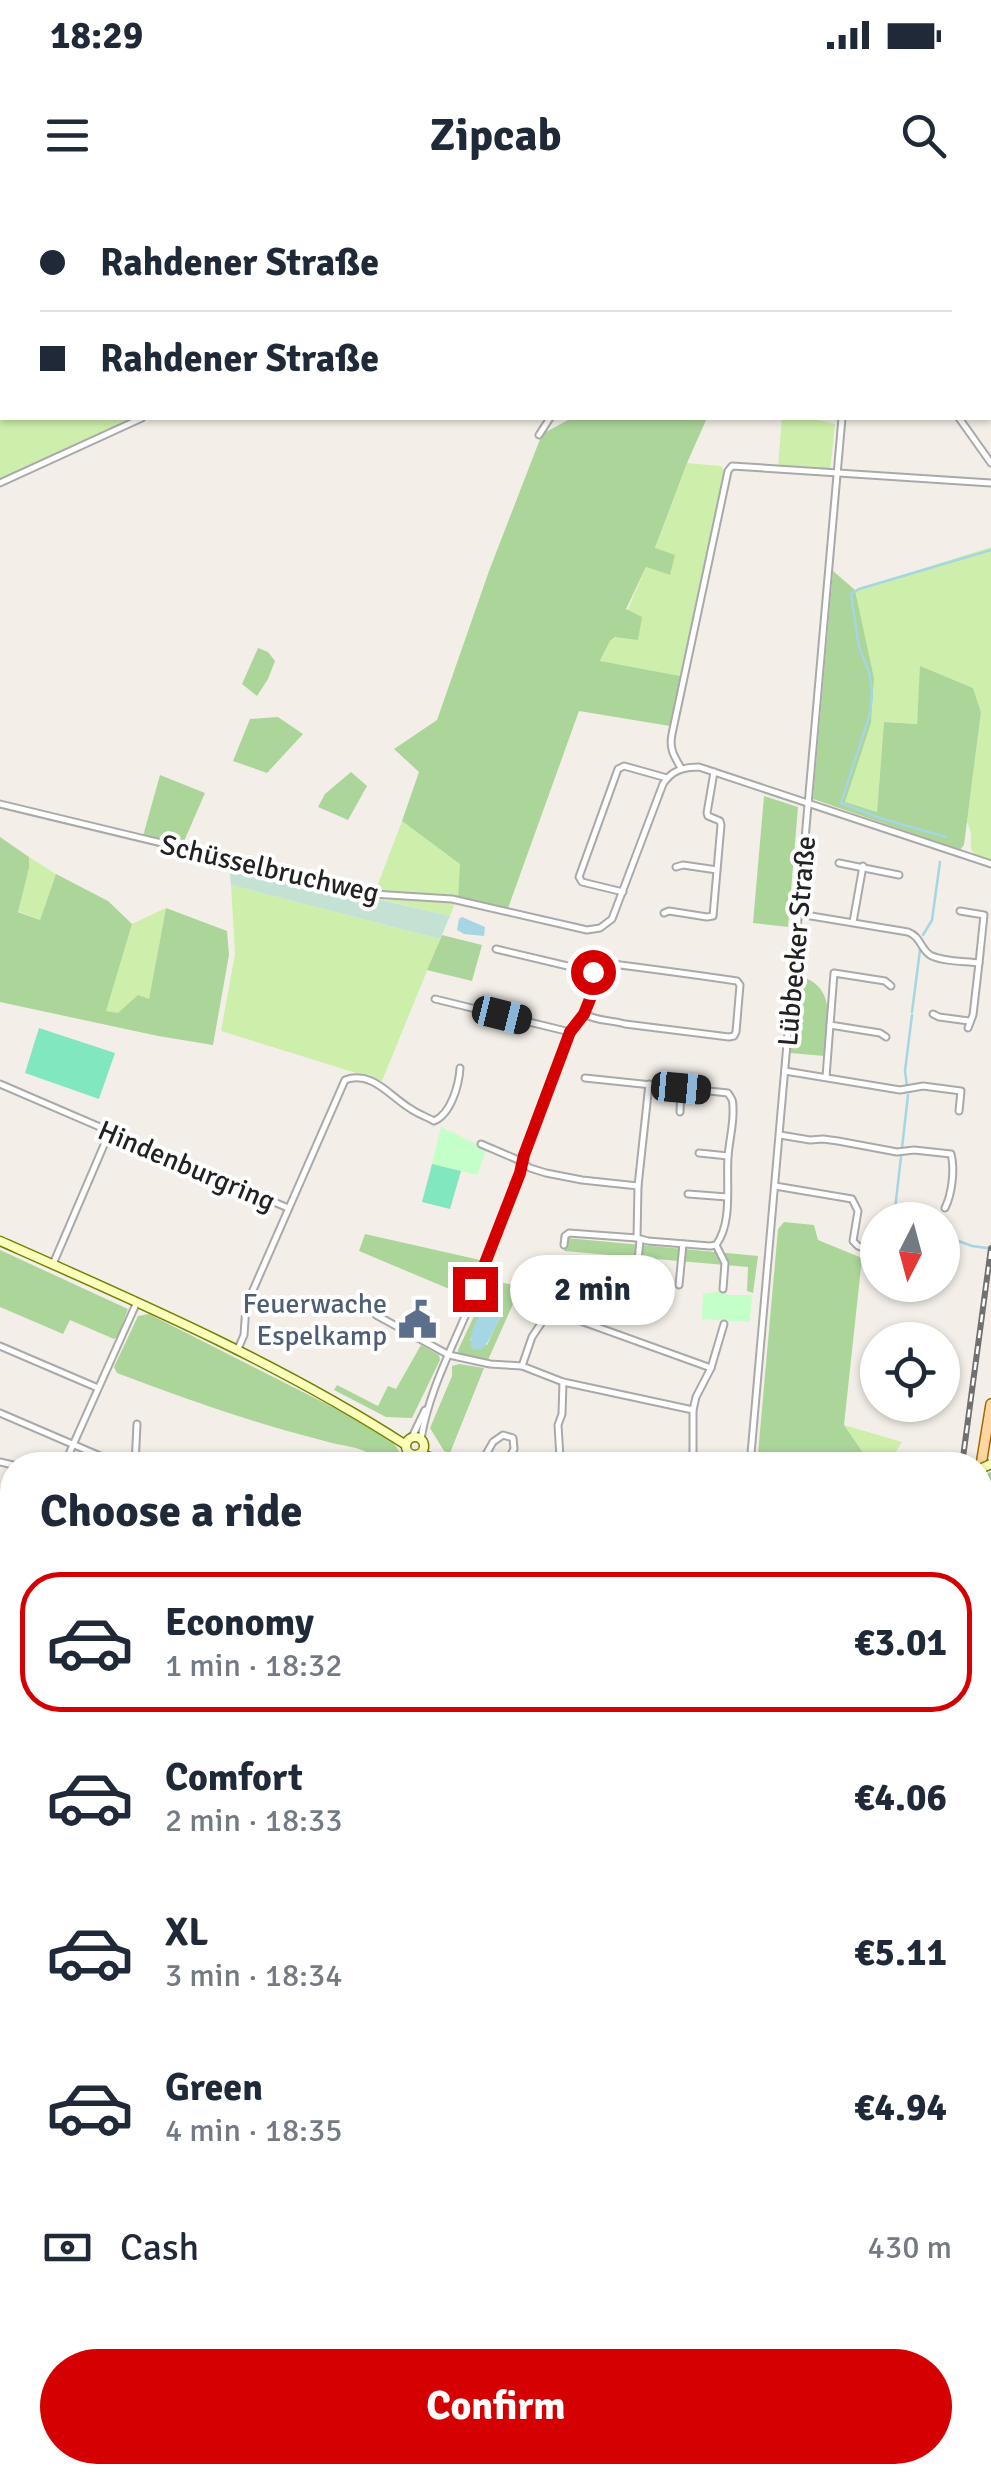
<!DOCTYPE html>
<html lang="en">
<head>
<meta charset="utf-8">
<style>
  body { margin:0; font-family:Signika,sans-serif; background:#f6f6f7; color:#1f2937; height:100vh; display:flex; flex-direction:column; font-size:38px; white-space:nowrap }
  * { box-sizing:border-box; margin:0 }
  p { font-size:32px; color:#747a83 }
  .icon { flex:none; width:55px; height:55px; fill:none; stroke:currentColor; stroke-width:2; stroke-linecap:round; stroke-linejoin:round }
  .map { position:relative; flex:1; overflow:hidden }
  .drawer { position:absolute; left:0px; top:1252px; width:992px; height:1032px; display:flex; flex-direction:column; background:#fff; border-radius:40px 40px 0 0; box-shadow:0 2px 8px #0004 }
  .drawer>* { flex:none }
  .guide { position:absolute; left:0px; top:0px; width:992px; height:220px; box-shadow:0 2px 8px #0004; display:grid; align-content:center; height:220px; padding:0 40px; background:#fff }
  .needle { width:65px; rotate:186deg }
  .controls { position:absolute; left:860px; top:1002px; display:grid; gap:20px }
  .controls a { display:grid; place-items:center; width:100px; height:100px; border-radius:50%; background:#fff; box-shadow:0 2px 8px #0004; font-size:50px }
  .end { position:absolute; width:45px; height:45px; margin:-22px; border:12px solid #d40001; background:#fff; box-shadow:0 0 0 5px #fff }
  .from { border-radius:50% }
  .bubble { position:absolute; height:70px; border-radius:35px; background:#fff; box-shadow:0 2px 8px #0004; font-size:32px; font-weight:700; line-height:70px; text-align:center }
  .car { position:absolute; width:30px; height:60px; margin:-30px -15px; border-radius:12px; box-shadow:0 0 8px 2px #0007; background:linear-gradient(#222 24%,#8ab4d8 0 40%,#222 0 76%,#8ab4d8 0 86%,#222 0) }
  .guide b { display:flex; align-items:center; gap:35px; height:95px; font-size:38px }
  .guide b+b { border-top:2px solid #e0e1e3 }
  .guide i { width:25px; height:25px; background:#1f2937 }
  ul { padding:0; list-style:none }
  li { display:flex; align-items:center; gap:30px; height:140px; margin:0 20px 15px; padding:0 20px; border:5px solid transparent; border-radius:40px }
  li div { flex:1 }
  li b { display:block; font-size:38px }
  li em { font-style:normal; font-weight:700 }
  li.selected { border-color:#d40001 }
  li>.icon { width:90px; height:90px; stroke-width:1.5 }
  h2 { padding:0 40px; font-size:45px; line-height:120px }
  .pay { display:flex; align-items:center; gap:25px; height:110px; padding:0 40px; font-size:38px }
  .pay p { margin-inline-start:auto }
  .button { display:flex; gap:20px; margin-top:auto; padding:20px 40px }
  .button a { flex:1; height:115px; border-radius:60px; background:#d40001; color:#fff; font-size:40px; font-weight:700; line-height:115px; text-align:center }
  .status { display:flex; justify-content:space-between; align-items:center; height:70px; padding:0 50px; background:#fff; direction:ltr }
  .status svg { height:28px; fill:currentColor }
  header { display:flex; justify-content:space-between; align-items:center; height:130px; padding:0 40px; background:#fff; font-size:45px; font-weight:700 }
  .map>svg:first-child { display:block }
  .grass { fill:#cdefab }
  .forest { fill:#acd59a; fill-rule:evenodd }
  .wetland { fill:#c4e2d4 }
  .park { fill:#c4fec8 }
  .pitch { fill:#81e7bf }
  .water { fill:#a6d5e3 }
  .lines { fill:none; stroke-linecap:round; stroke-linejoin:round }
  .stream { stroke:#a6d5e3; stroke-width:2.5 }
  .street-casing { stroke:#a9a9a9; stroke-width:9 }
  .secondary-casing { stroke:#748200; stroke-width:11 }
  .primary-casing { stroke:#a06a00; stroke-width:12 }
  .street { stroke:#fff; stroke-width:5 }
  .secondary { stroke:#fbffba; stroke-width:8 }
  .primary { stroke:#ffd6a1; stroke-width:9 }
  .rail-casing { stroke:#707070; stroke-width:6 }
  .rail { stroke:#fff; stroke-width:2.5; stroke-dasharray:8; stroke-linecap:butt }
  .secondary-bridge-casing { stroke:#748200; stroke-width:11; stroke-linecap:butt }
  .secondary-bridge { stroke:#fbffba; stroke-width:8 }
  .route { stroke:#d40001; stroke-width:12 }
  .labels { text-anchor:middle; stroke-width:8; stroke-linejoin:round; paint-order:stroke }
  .street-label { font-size:28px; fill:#222; stroke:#fff }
  .service-label { font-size:28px; fill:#4e5e75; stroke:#fff; text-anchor:end }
</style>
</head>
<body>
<div class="status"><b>18:29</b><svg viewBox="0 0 49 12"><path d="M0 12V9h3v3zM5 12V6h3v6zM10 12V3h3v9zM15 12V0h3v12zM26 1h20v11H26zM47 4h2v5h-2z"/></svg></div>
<header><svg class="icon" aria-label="menu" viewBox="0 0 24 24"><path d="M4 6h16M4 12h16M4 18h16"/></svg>Zipcab<svg class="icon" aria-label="search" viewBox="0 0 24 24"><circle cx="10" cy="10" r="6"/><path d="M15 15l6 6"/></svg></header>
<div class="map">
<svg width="991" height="2284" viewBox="0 0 991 2284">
  <rect width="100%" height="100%" fill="#f3efe8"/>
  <g class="grass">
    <polygon points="0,214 2,214 2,218 137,218 0,279"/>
    <polygon points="782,218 810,218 835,224 830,271 778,267"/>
    <polygon points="687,263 721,266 725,272 680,476 600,462 610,441 616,437 646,367 670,375 655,349"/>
    <path d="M991,347V661C957,650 979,646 967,622L981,512L973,488L921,467L917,524L884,522L877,612L844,602L871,523L874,478L855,390Z"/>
    <polygon points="402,621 461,664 458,699 375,692"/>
    <polygon points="29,657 56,674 40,720 18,711 29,668"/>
    <polygon points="231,685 440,739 382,881 221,831 235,754"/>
    <polygon points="379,699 450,702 455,703 450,716"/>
    <polygon points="166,708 149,799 118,813 105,811 132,724"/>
    <polygon points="844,1225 902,1242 888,1265 854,1265 862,1251"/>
  </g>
  <g class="forest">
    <polygon points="572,218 707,218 687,263 655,348 675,355 670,375 646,367 626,409 642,417 638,440 615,437 610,441 600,461 680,476 670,526 579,511 507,711 458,699 460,664 402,621 419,572 394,549 437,520 489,371 542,234"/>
    <polygon points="833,371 855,390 874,478 871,523 845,602 877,612 884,522 917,524 920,466 973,488 981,512 964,645 960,650 813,599"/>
    <polygon points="258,448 268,452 275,461 268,479 257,496 242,484"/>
    <polygon points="278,517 303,534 267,573 233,561 250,519"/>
    <polygon points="351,572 367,586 348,620 318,607 325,594"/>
    <polygon points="160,575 205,593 182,646 143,636"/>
    <polygon points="764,596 798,607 788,727 753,723"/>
    <polygon points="0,637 29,657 29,668 18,712 40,720 56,674 108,701 132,724 106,811 118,813 138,795 149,799 166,708 227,731 229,755 213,845 158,836 0,802"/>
    <polygon points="442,735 482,745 472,781 427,770"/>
    <path d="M795,775C839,784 827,822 825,856L790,853Z"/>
    <polygon points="784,1022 814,1025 818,1040 862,1058 844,1225 862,1251 854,1265 757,1265 778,1029"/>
    <polygon points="365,1034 480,1060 466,1096 359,1051"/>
    <polygon points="567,1038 758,1056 753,1093 747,1091 748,1067 564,1051"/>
    <polygon points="0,1050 128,1109 118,1136 114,1139 70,1120 63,1134 0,1107"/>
    <path d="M491,1080L550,1093L546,1112L513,1104L488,1160L458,1155V1150ZM480,1117H500L487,1145L470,1140Z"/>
    <path d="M149,1114L378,1230C392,1241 400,1247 404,1265H379C372,1248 349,1247 332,1243C259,1225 188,1200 117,1173L114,1167L138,1116Z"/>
    <polygon points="421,1145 439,1155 440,1160 412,1218 386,1217 334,1190 337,1185 378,1206 388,1186 396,1189"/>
    <polygon points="459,1164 484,1168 450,1253 444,1251 430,1228 452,1176 452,1166"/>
    <polygon points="991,1272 991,1279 987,1281 991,1284 991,1642 980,1636 980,1311 987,1274"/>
    <polygon points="0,1815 12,1816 12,1858 0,1855"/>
    <polygon points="981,2259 981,2284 897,2284 904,2273 980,2272"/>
  </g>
  <polygon class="wetland" points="229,664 450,716 440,739 231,685"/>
  <g class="park">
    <polygon points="441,927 487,949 477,975 432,964"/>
    <polygon points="723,1090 728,1095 752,1095 750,1122 702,1119 703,1094"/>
  </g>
  <g class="pitch">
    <polygon points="39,828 115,853 99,899 25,873"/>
    <polygon points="432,964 461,971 450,1009 422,1002"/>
  </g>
  <g class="water">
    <polygon points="462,717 485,727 484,736 464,734 457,730 459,719"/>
    <path d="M490,1105L499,1107L502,1111C498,1121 489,1144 481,1150L472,1149C467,1136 478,1112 490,1105Z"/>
    <polygon points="12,2218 12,2237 10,2239 12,2240 12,2272 26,2273 17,2282 0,2281 1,2222"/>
    <polygon points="740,2273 740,2272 810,2273 802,2284 736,2284"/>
  </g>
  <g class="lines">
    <g class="stream">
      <polyline points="946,637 883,619 841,603 870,514 872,493 869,472 859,447 851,394 859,389 991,350"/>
      <polyline points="923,735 932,720 940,662"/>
      <polyline points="912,812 920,750"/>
      <polyline points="907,886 905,871 912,815"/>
      <polyline points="902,948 908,895"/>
      <polyline points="901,957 895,1009 897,1016 903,1020"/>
      <polyline points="942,1035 972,1046 987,1048"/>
    </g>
    <defs>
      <g id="street">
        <polyline points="900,0 905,2"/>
        <polyline points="177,2 179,0"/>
        <polyline points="623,2 629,0"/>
        <polyline points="861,2 862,0"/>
        <polyline points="990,12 991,10"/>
        <polyline points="959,218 991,263"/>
        <polyline points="539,235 550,218"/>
        <polyline points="0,283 142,218"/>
        <path d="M681,568C674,556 669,549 672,534L728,271L732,266L991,283"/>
        <path d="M0,604L373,694L452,699L587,730L600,728L612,719L663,584C672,570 684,567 699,567L991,664"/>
        <polyline points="839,663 899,675"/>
        <polyline points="676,667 683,665 717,670"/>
        <polyline points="623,692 582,682 579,677 618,569 624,566 667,578"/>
        <polyline points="960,711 984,715 979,763"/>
        <polyline points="664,713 669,711 707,717 713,716 721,625 720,621 708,616 707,613 714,572"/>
        <path d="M799,714L908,732C921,737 920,748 930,755C943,762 965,761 979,763L973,815L968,828"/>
        <polyline points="853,722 863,666"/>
        <polyline points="496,749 593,772"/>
        <polyline points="435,799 570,832"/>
        <polyline points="933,814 939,817 969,821"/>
        <polyline points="830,825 880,833 886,837"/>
        <polyline points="785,871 900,890 923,886 961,891 959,911"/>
        <polyline points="826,877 834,773 885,781 891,786"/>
        <polyline points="0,884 288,1008"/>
        <polyline points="680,912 681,888"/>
        <path d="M780,935L810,940L823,939L838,941L897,952L914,950L951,954C955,969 952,994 945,1008"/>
        <polyline points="481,944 516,959 530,968 546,973 582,980 638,986"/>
        <polyline points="699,953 728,956"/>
        <polyline points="775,986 852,999 858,1011 853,1041 858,1046 878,1054"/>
        <polyline points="688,994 727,997"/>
        <polyline points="637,1038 638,986 649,884"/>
        <path d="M564,1045L565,1036L569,1033L637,1038L648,1041L710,1046L716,1045C733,1022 726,984 728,957C729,941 734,924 733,908C733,899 732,900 728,893L585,878"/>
        <polyline points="716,1045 725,1063 723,1089"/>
        <polyline points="53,1064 110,931"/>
        <polyline points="942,1078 945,1078"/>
        <polyline points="636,1082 640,1040"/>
        <polyline points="679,1085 683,1044"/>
        <path d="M475,1096L480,1075L520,973L524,955L570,832L584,814L591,799L593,772L597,762C644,768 690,774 737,781L740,785L736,832L734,836L729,837L625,824C611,820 596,821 584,814"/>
        <polyline points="550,1110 559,1060"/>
        <polyline points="376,1115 449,1155 490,1164 522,1166 563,1182 693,1210"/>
        <polyline points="0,1146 98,1188"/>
        <path d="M237,1151L244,1135L246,1106L345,880C373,870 390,897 411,909C418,914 427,917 434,921C451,914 459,885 460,868"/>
        <polyline points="522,1166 532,1137 550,1110 711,1168"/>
        <polyline points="0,1213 121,1265"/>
        <polyline points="412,1237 425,1210"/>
        <path d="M421,1239C428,1195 449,1154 466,1114C473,1099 482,1087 484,1071"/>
        <polyline points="560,1258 586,1265"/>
        <polyline points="0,1262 13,1265"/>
        <polyline points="64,1265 137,1102"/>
        <polyline points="135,1265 137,1224"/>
        <polyline points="240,1265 240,1262"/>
        <polyline points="408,1265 409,1253"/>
        <polyline points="414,1265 417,1255"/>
        <polyline points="480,1265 493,1242 503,1235 513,1238 514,1249 505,1265"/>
        <polyline points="558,1265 560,1258 558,1225 562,1214 563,1182"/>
        <polyline points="693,1265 693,1210 696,1197 711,1168 724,1124"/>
        <polyline points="750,1265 842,218"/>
        <polyline points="0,1307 12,1312"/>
        <polyline points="0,1350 12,1355"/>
        <polyline points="0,1461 7,1458 11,1463"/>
        <polyline points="0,1468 9,1470 12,1463"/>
        <polyline points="0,1513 12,1516"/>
        <polyline points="0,1599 12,1599"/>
        <polyline points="980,1645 991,1651"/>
        <polyline points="980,1728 991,1731"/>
        <polyline points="980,1792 991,1795"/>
        <polyline points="980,1837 991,1808"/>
        <polyline points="980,1894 991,1897"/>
        <polyline points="0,1961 12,1951"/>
        <polyline points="0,2124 12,2123"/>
        <polyline points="980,2209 991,2219"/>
        <polyline points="509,2272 520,2284"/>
        <polyline points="342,2284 343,2272"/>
        <polyline points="652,2284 654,2272"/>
        <polyline points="885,2284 892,2272"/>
      </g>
      <g id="secondary">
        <path d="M0,1041C138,1102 279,1163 406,1245"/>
        <circle cx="415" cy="1246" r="9"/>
        <polyline points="421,1254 452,1265"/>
      </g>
      <g id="primary">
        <polyline points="980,1271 991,1204"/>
        <polyline points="707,2284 710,2272"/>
      </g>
    </defs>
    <use href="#street" class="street-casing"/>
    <use href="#secondary" class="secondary-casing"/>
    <use href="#primary" class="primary-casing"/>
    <use href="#street" class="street"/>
    <use href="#secondary" class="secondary"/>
    <use href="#primary" class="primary"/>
    <defs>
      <g id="rail">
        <polyline points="962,1265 991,1048"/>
        <polyline points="683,2284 687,2272"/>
      </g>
    </defs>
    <use href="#rail" class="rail-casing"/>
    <use href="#rail" class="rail"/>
    <defs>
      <polyline id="secondary-bridge" points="980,1269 991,1264"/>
    </defs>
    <use href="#secondary-bridge" class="secondary-bridge-casing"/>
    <use href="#secondary-bridge" class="secondary-bridge"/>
  </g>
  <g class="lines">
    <polyline class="route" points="475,1089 520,973 524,955 570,832 584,814 590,799 593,772"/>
  </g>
  <defs>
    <symbol id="civic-bare" viewBox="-9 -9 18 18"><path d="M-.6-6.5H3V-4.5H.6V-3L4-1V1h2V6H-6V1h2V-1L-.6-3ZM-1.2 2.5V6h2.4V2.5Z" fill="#5c6f8a" stroke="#fff" stroke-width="2.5" paint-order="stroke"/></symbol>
  </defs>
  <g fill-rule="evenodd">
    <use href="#civic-bare" x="390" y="1092" width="55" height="55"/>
  </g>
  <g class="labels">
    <g class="street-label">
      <text transform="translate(270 668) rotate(13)" y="10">Schüsselbruchweg</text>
      <text transform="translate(796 741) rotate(-85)" y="10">Lübbecker Straße</text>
      <text transform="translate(187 965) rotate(23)" y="10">Hindenburgring</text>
    </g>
    <g class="service-label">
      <text x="387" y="1113">Feuerwache<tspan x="387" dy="32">Espelkamp</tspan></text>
    </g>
  </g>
</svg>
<div class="controls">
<a><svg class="needle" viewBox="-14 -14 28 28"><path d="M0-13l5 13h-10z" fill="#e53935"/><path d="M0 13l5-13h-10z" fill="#747a83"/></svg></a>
<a><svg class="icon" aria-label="locate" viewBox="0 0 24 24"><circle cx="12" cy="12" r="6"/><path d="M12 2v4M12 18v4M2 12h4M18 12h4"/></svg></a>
</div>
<i class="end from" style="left:593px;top:772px"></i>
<i class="end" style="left:475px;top:1089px"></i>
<div class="bubble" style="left:510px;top:1055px;width:165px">2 min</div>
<i class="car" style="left:502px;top:815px;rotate:104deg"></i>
<i class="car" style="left:681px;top:888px;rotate:95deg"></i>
<div class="guide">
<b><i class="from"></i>Rahdener Straße</b>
<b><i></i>Rahdener Straße</b>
</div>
<section class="drawer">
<h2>Choose a ride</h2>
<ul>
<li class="selected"><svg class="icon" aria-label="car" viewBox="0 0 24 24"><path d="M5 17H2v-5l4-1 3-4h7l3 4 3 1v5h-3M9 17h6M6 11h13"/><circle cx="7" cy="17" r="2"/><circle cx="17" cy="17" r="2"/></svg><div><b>Economy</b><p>1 min · 18:32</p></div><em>€3.01</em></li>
<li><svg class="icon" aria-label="car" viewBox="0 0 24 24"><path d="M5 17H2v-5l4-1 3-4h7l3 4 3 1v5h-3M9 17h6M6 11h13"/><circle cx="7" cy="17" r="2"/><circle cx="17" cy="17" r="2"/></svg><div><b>Comfort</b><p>2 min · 18:33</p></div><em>€4.06</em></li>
<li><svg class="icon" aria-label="car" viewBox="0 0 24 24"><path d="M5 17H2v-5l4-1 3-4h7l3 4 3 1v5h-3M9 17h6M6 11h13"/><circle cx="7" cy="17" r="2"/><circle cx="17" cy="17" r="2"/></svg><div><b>XL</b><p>3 min · 18:34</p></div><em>€5.11</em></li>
<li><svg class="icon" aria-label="car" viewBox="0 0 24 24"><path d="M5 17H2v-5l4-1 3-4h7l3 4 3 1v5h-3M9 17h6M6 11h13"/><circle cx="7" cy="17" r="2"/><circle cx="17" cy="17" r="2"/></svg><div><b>Green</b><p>4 min · 18:35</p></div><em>€4.94</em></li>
</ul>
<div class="pay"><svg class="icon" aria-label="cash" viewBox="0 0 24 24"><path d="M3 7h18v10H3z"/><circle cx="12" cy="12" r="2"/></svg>Cash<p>430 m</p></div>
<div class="button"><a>Confirm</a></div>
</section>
</div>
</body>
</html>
